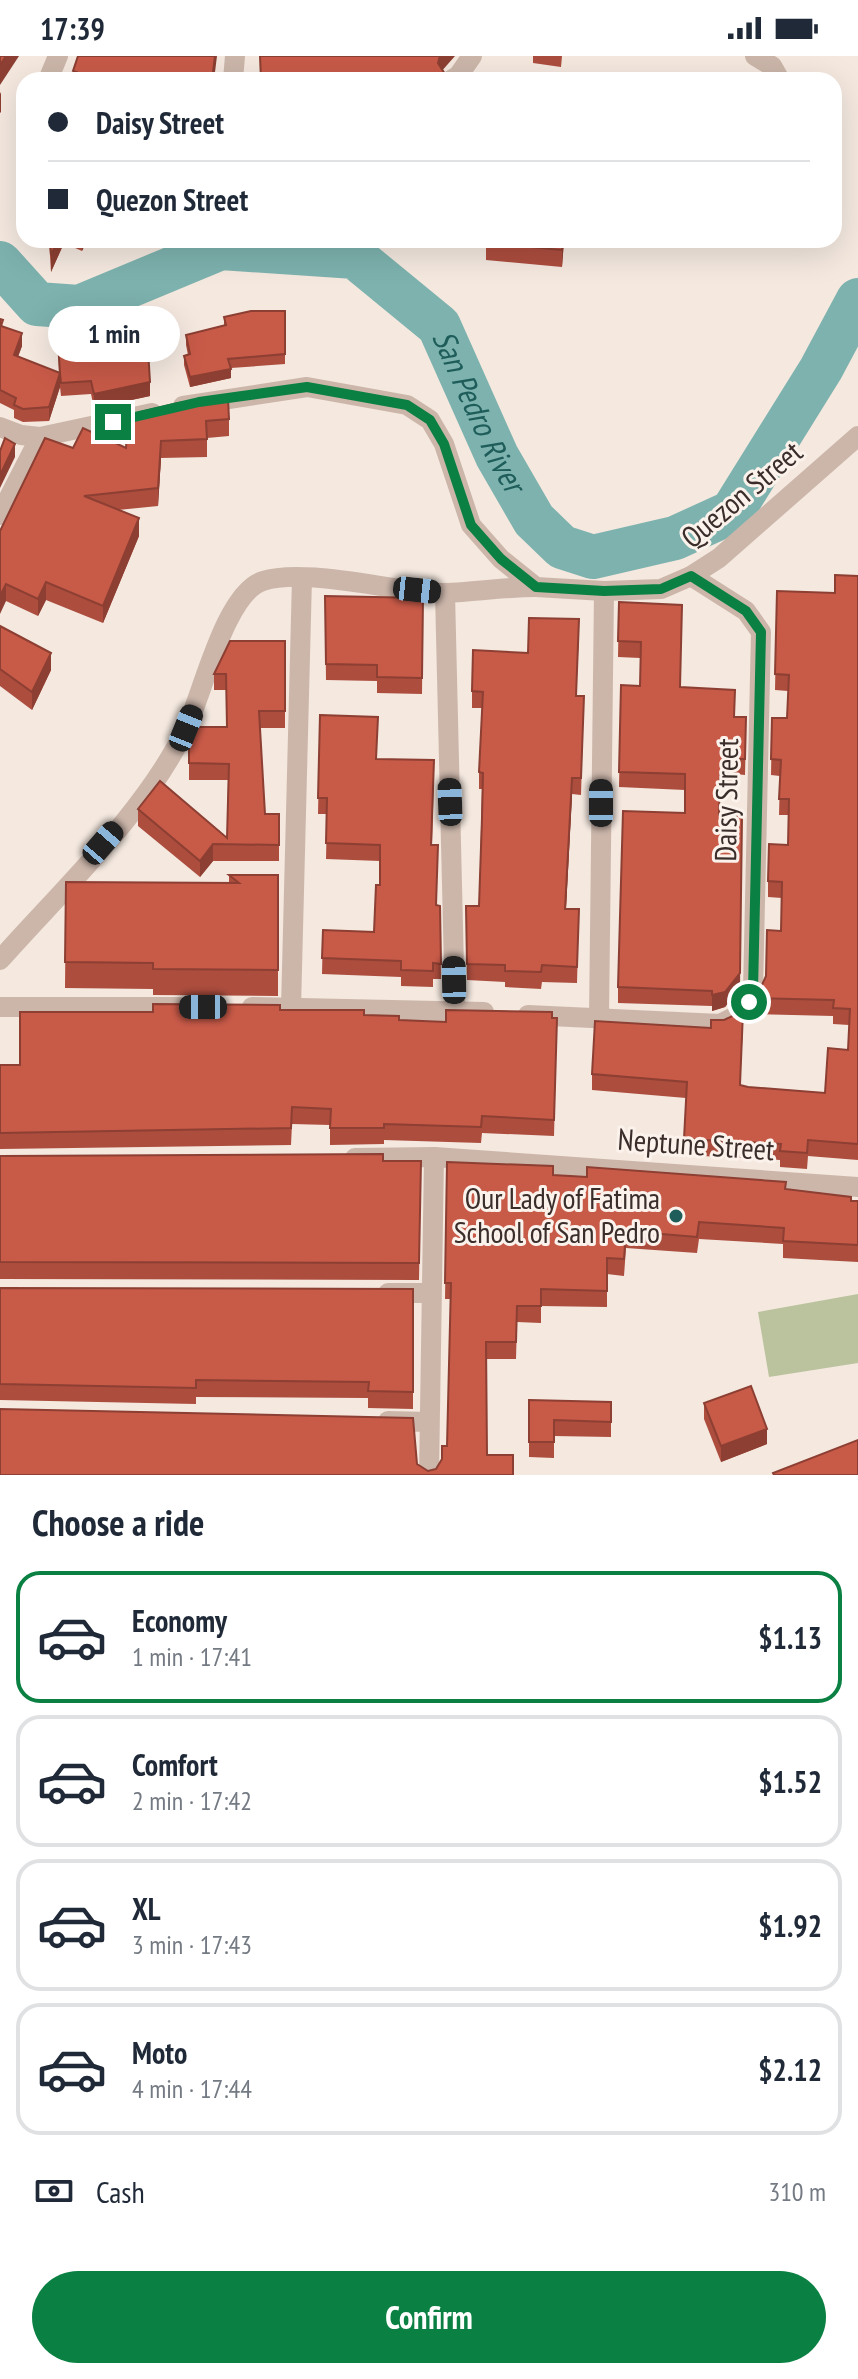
<!DOCTYPE html>
<html lang="en">
<head>
<meta charset="utf-8">
<style>
  body { margin:0; font-family:"PT Sans Narrow",sans-serif; background:#f2f2f3; color:#1f2937; height:100vh; display:flex; flex-direction:column; font-size:30px; white-space:nowrap }
  * { box-sizing:border-box; margin:0 }
  p { font-size:26px; color:#747a83 }
  .icon { flex:none; width:44px; height:44px; fill:none; stroke:currentColor; stroke-width:2; stroke-linecap:round; stroke-linejoin:round }
  .map { position:relative; height:1419px; overflow:hidden }
  .drawer { display:flex; flex-direction:column; background:#fff; flex:1 }
  .drawer>* { flex:none }
  .top-card { position:absolute; left:16px; top:16px; width:826px; height:176px; border-radius:24px; box-shadow:0 8px 32px #0002; display:grid; align-content:center; height:176px; padding:0 32px; background:#fff }
  .end { position:absolute; width:36px; height:36px; margin:-18px; border:10px solid #0b8043; background:#fff; box-shadow:0 0 0 4px #fff }
  .from { border-radius:50% }
  .bubble { position:absolute; height:56px; border-radius:28px; background:#fff; box-shadow:0 8px 32px #0002; font-size:26px; font-weight:700; line-height:56px; text-align:center }
  .car { position:absolute; width:24px; height:48px; margin:-24px -12px; border-radius:10px; box-shadow:0 0 6px 2px #0007; background:linear-gradient(#222 24%,#8ab4d8 0 40%,#222 0 76%,#8ab4d8 0 86%,#222 0) }
  .top-card b { display:flex; align-items:center; gap:28px; height:76px; font-size:30px }
  .top-card b+b { border-top:2px solid #e0e1e3 }
  .top-card i { width:20px; height:20px; background:#1f2937 }
  ul { padding:0; list-style:none }
  li { display:flex; align-items:center; gap:24px; height:132px; margin:0 16px 12px; padding:0 16px; border:4px solid #e0e1e3; border-radius:24px }
  li div { flex:1 }
  li b { display:block; font-size:30px }
  li em { font-style:normal; font-weight:700 }
  li.current { border-color:#0b8043 }
  li>.icon { width:72px; height:72px; stroke-width:1.5 }
  h2 { padding:0 32px; font-size:36px; line-height:96px }
  .pay { display:flex; align-items:center; gap:20px; height:88px; padding:0 32px; font-size:30px }
  .pay p { margin-inline-start:auto }
  .button { display:flex; gap:16px; margin-top:auto; padding:16px 32px }
  .button a { flex:1; height:92px; border-radius:48px; background:#0b8043; color:#fff; font-size:32px; font-weight:700; line-height:92px; text-align:center }
  .status { display:flex; justify-content:space-between; align-items:center; height:56px; padding:0 40px; background:#fff; direction:ltr }
  .status svg { height:22px; fill:currentColor }
  .map>svg:first-child { display:block }
  .pitch { fill:#bbc39e }
  .lines { fill:none; stroke-linecap:round; stroke-linejoin:round }
  .river { stroke:#7db2ae; stroke-width:44 }
  .minor { stroke:#ccb6aa; stroke-width:20 }
  .tertiary { stroke:#ccb6aa; stroke-width:20 }
  .wall { fill:#ac4d3e }
  .shaded-wall { fill:#8c3f32 }
  .building { fill:#c85a48; stroke:#8c3f32; stroke-width:2 }
  .route { stroke:#0b8043; stroke-width:10 }
  .poi-dot { fill:#1e5d5a; stroke:#fbf2ec; stroke-width:3 }
  .labels { text-anchor:middle; stroke-width:6; stroke-linejoin:round; paint-order:stroke }
  .street-label { font-size:30px; fill:#3a2d2a; stroke:#fbf2ec }
  .poi-label { font-size:30px; fill:#3a2d2a; stroke:#fbf2ec; text-anchor:end }
  .water-label { font-size:32px; font-style:italic; fill:#1e5d5a; stroke:#fbf2ec }
</style>
</head>
<body>
<div class="status"><b>17:39</b><svg viewBox="0 0 49 12"><path d="M0 12V9h3v3zM5 12V6h3v6zM10 12V3h3v9zM15 12V0h3v12zM26 1h20v11H26zM47 4h2v5h-2z"/></svg></div>
<div class="map">
<svg width="858" height="1419" viewBox="0 0 858 1419">
  <rect width="100%" height="100%" fill="#f4e8df"/>
  <polygon class="pitch" points="858,1238 858,1307 769,1321 758,1256"/>
  <g class="lines">
    <path class="river" id="s1" d="M0,207L37,248L79,251L221,192L355,201L439,270L497,400L534,464L562,491L593,501L675,482L732,456L821,313L858,244"/>
    <g class="minor">
      <polyline points="755,0 772,10 780,24"/>
      <polyline points="48,24 58,0"/>
      <polyline points="233,24 235,0"/>
      <polyline points="451,24 458,20 472,0"/>
      <polyline points="0,459 40,381"/>
      <polyline points="445,537 455,954"/>
      <path d="M0,904C61,835 147,755 186,672C203,637 225,537 263,525C306,511 397,537 445,537C475,536 505,531 536,531"/>
      <polyline points="0,951 180,951"/>
      <polyline points="252,951 484,956"/>
      <polyline points="291,952 302,522"/>
      <polyline points="528,959 720,968 742,957 753,935 761,576 746,555 691,520"/>
      <polyline points="599,963 604,535"/>
      <polyline points="355,1102 434,1101 858,1131"/>
      <polyline points="388,1237 430,1237"/>
      <polyline points="388,1365 428,1366"/>
      <polyline points="429,1419 434,1101"/>
    </g>
    <g class="tertiary">
      <polyline points="183,350 307,331 407,349 430,364 444,388 471,469 501,503 536,531 604,535 661,533 691,520 719,502 858,380"/>
      <polyline points="0,371 21,379 40,381 152,357"/>
    </g>
  </g>
  <g class="wall">
    <polygon points="533,0 562,0 561,11 533,7"/>
    <polygon points="73,15 214,24 73,24"/>
    <polygon points="49,184 87,184 82,195 64,187 51,216"/>
    <polygon points="411,184 430,184 430,190 411,188"/>
    <polygon points="564,184 562,211 486,204 486,187"/>
    <polygon points="285,255 285,308 231,312 231,322 190,331 184,309 184,300 188,299 186,289 186,279 224,269 224,261"/>
    <polygon points="0,263 3,271 22,290 18,300 59,317 58,286 83,291 150,340 94,352 91,338 61,340 60,331 49,365 23,366 14,362 14,354 0,347"/>
    <polygon points="128,359 229,363 229,380 207,382 207,401 161,402 158,450 118,454 139,480 103,567 46,544 38,560 6,545 0,475 73,392 126,392"/>
    <polygon points="858,520 858,1104 808,1100 807,1113 780,1111 780,1104 684,1099 686,1042 592,1034 592,1018 711,972 743,971 740,1030 825,1037 848,994 849,969 833,968 833,960 756,958 756,942 766,920 781,875 782,842 768,841 768,825 788,789 789,759 779,759 780,720 771,719 772,662 787,662 788,635 775,634 777,535 835,537"/>
    <polygon points="325,540 423,542 422,638 377,637 377,625 326,624"/>
    <polygon points="619,546 680,631 734,661 746,677 745,719 735,718 734,733 720,733 719,759 740,932 725,951 712,955 712,950 618,947 618,931 685,757 685,734 619,731 621,629 640,630 640,602 618,601"/>
    <polygon points="0,570 51,614 32,654 0,630"/>
    <polygon points="579,580 576,640 584,640 581,739 572,738 566,853 579,853 577,927 542,926 541,933 505,931 505,926 467,924 466,850 479,850 482,733 479,733 479,716 482,652 472,652 472,635 528,597"/>
    <polygon points="285,585 285,672 260,672 265,758 279,758 279,805 213,805 200,821 138,770 138,753 227,782 228,724 189,724 189,678 226,671 226,634 214,634 214,618"/>
    <polygon points="320,659 377,703 434,720 432,789 437,849 440,850 441,923 433,923 433,931 401,930 401,921 322,918 323,874 374,876 380,829 380,805 326,803 327,758 318,758"/>
    <polygon points="229,819 278,819 278,940 153,939 153,933 65,932 66,826 229,827"/>
    <polygon points="280,954 364,959 399,964 446,966 557,962 554,1080 482,1077 481,1087 384,1084 384,1088 330,1089 330,1069 292,1068 291,1089 0,1093 0,1009 20,1009 153,956"/>
    <polygon points="0,1100 421,1105 419,1224 0,1223"/>
    <polygon points="447,1106 553,1119 786,1133 858,1145 858,1206 783,1202 783,1188 699,1183 697,1197 626,1192 624,1220 607,1218 607,1251 541,1250 541,1267 517,1266 516,1303 487,1303 487,1399 513,1419 0,1419 417,1408 428,1415 436,1413 442,1403 447,1390 451,1243 445,1243"/>
    <polygon points="0,1232 413,1233 413,1353 368,1352 368,1342 196,1341 196,1348 0,1344"/>
    <polygon points="529,1344 611,1346 611,1381 554,1380 554,1402 529,1401"/>
    <polygon points="704,1347 767,1388 721,1406 704,1363"/>
  </g>
  <g class="shaded-wall">
    <polygon points="6,0 19,0 0,29 0,9"/>
    <polygon points="215,0 217,0 214,24 212,24"/>
    <polygon points="440,0 455,0 440,17 438,7"/>
    <polygon points="1,36 1,56 0,57 0,38"/>
    <polygon points="58,184 64,184 64,187 51,216 51,199"/>
    <polygon points="82,184 87,184 82,195"/>
    <polygon points="563,184 564,184 562,211 562,194"/>
    <polygon points="22,277 22,290 14,312 14,299"/>
    <polygon points="231,313 231,322 190,331 190,321"/>
    <polygon points="60,317 60,331 49,365 49,351"/>
    <polygon points="150,326 150,340 94,352 94,338"/>
    <polygon points="161,385 161,402 158,450 158,432"/>
    <polygon points="15,388 15,401 0,432 0,419"/>
    <polygon points="139,462 139,480 103,567 103,550"/>
    <polygon points="46,526 46,544 38,560 38,543"/>
    <polygon points="6,528 6,545 0,558 0,540"/>
    <polygon points="51,597 51,614 32,654 32,636"/>
    <polygon points="572,722 572,738 565,869 565,853"/>
    <polygon points="742,760 740,932 725,951 712,955 712,939"/>
    <polygon points="213,788 213,805 200,821 200,805"/>
    <polygon points="767,1373 767,1388 721,1406 721,1390"/>
  </g>
  <g class="building">
    <polygon points="0,0 6,0 0,9"/>
    <polygon points="78,0 215,0 212,24 98,24 73,15"/>
    <polygon points="260,0 440,0 438,7 445,18 464,19 464,24 261,24"/>
    <polygon points="50,184 58,184 51,199"/>
    <polygon points="486,184 563,184 562,194 486,187"/>
    <polygon points="251,255 285,255 285,298 228,303 231,313 190,321 184,300 190,298 186,279 226,269 224,261"/>
    <polygon points="0,263 3,264 1,270 22,277 14,299 60,317 58,286 83,285 83,291 147,277 150,326 94,338 91,325 61,327 60,317 49,351 23,353 14,349 16,342 0,334"/>
    <polygon points="228,343 229,363 206,365 207,383 161,385 158,432 84,440 139,462 103,550 46,526 38,543 6,528 0,540 0,475 45,382 73,392 83,372 126,392 128,359 178,347"/>
    <polygon points="5,382 15,388 0,419 0,395"/>
    <polygon points="835,519 858,520 858,1088 808,1084 807,1097 780,1095 781,1088 684,1083 687,1026 592,1018 595,965 711,972 711,964 724,964 743,955 740,1029 748,1031 825,1037 828,992 848,994 850,953 833,952 834,944 756,942 766,920 767,874 781,875 782,826 768,825 769,788 788,789 789,743 779,743 781,704 771,703 772,662 787,662 789,619 775,618 777,535 835,537"/>
    <polygon points="325,540 423,542 422,622 377,621 377,609 326,608"/>
    <polygon points="619,546 682,549 680,631 735,634 734,661 746,661 745,703 735,703 734,718 720,717 719,759 742,760 740,917 725,936 712,939 712,935 618,931 623,755 685,757 685,718 619,716 621,629 640,630 641,586 618,585"/>
    <polygon points="529,562 579,563 576,640 584,640 581,722 572,722 565,853 579,853 577,911 542,909 541,916 505,915 505,909 467,908 466,850 479,850 482,762 483,717 479,716 483,636 472,635 473,594 528,597"/>
    <polygon points="0,570 51,597 32,636 0,613"/>
    <polygon points="230,585 285,585 285,655 259,655 265,758 279,758 279,789 213,788 200,805 138,753 160,725 227,782 229,708 189,707 189,678 192,671 227,671 226,618 214,618"/>
    <polygon points="320,659 378,661 376,703 434,704 431,789 438,789 436,849 440,850 441,908 433,907 433,915 401,914 401,905 322,902 323,874 374,876 376,829 380,829 380,789 326,787 327,742 318,742"/>
    <polygon points="229,819 278,819 278,914 153,913 153,907 65,906 66,826 239,827"/>
    <polygon points="153,948 280,949 280,954 364,954 364,959 399,960 399,964 446,966 446,954 552,956 552,962 557,962 554,1064 482,1060 481,1071 384,1068 384,1072 330,1072 331,1053 292,1051 291,1072 0,1077 0,1009 20,1009 20,956 153,956"/>
    <polygon points="383,1098 383,1105 421,1105 419,1207 0,1206 0,1100"/>
    <polygon points="447,1106 553,1110 553,1119 587,1121 587,1111 786,1126 785,1133 851,1141 851,1145 858,1145 858,1189 783,1185 784,1172 699,1166 697,1181 626,1175 624,1203 607,1202 607,1235 541,1233 541,1250 517,1250 516,1286 486,1286 487,1399 513,1399 513,1419 0,1419 0,1353 413,1362 417,1408 428,1415 436,1413 442,1403 442,1390 447,1390 451,1227 445,1227"/>
    <polygon points="0,1232 413,1233 413,1336 368,1335 369,1326 196,1324 196,1332 0,1328"/>
    <polygon points="751,1330 767,1373 721,1390 704,1347"/>
    <polygon points="529,1344 611,1346 611,1366 554,1364 554,1386 529,1386"/>
    <polygon points="858,1384 858,1419 774,1419 773,1417"/>
  </g>
  <g class="lines">
    <polyline class="route" points="113,366 199,346 307,331 407,349 430,364 444,388 471,469 501,503 536,531 604,535 661,533 691,520 746,555 761,576 753,935 749,946"/>
  </g>
  <circle class="poi-dot" cx="676" cy="1160" r="8"/>
  <g class="labels">
    <g class="street-label">
      <text transform="translate(742 439) rotate(-40)" y="10">Quezon Street</text>
      <text transform="translate(727 744) rotate(-89)" y="10">Daisy Street</text>
      <text transform="translate(696 1089) rotate(4)" y="10">Neptune Street</text>
    </g>
    <g class="poi-label">
      <text x="660" y="1153">Our Lady of Fatima<tspan x="660" dy="34">School of San Pedro</tspan></text>
    </g>
    <g class="water-label">
      <text dy="11" stroke="none"><textPath href="#s1" startOffset="588">San Pedro River</textPath></text>
    </g>
  </g>
</svg>
<i class="end from" style="left:749px;top:946px"></i>
<i class="end" style="left:113px;top:366px"></i>
<div class="bubble" style="left:48px;top:250px;width:132px">1 min</div>
<i class="car" style="left:417px;top:534px;rotate:96deg"></i>
<i class="car" style="left:186px;top:672px;rotate:22deg"></i>
<i class="car" style="left:450px;top:746px;rotate:358deg"></i>
<i class="car" style="left:601px;top:747px;rotate:0deg"></i>
<i class="car" style="left:103px;top:787px;rotate:41deg"></i>
<i class="car" style="left:454px;top:924px;rotate:359deg"></i>
<i class="car" style="left:203px;top:951px;rotate:270deg"></i>
<div class="top-card">
<b><i class="from"></i>Daisy Street</b>
<b><i></i>Quezon Street</b>
</div>
</div>
<section class="drawer">
<h2>Choose a ride</h2>
<ul>
<li class="current"><svg class="icon" aria-label="car" viewBox="0 0 24 24"><path d="M5 17H2v-5l4-1 3-4h7l3 4 3 1v5h-3M9 17h6M6 11h13"/><circle cx="7" cy="17" r="2"/><circle cx="17" cy="17" r="2"/></svg><div><b>Economy</b><p>1 min · 17:41</p></div><em>$1.13</em></li>
<li><svg class="icon" aria-label="car" viewBox="0 0 24 24"><path d="M5 17H2v-5l4-1 3-4h7l3 4 3 1v5h-3M9 17h6M6 11h13"/><circle cx="7" cy="17" r="2"/><circle cx="17" cy="17" r="2"/></svg><div><b>Comfort</b><p>2 min · 17:42</p></div><em>$1.52</em></li>
<li><svg class="icon" aria-label="car" viewBox="0 0 24 24"><path d="M5 17H2v-5l4-1 3-4h7l3 4 3 1v5h-3M9 17h6M6 11h13"/><circle cx="7" cy="17" r="2"/><circle cx="17" cy="17" r="2"/></svg><div><b>XL</b><p>3 min · 17:43</p></div><em>$1.92</em></li>
<li><svg class="icon" aria-label="car" viewBox="0 0 24 24"><path d="M5 17H2v-5l4-1 3-4h7l3 4 3 1v5h-3M9 17h6M6 11h13"/><circle cx="7" cy="17" r="2"/><circle cx="17" cy="17" r="2"/></svg><div><b>Moto</b><p>4 min · 17:44</p></div><em>$2.12</em></li>
</ul>
<div class="pay"><svg class="icon" aria-label="cash" viewBox="0 0 24 24"><path d="M3 7h18v10H3z"/><circle cx="12" cy="12" r="2"/></svg>Cash<p>310 m</p></div>
<div class="button"><a>Confirm</a></div>
</section>
</body>
</html>
